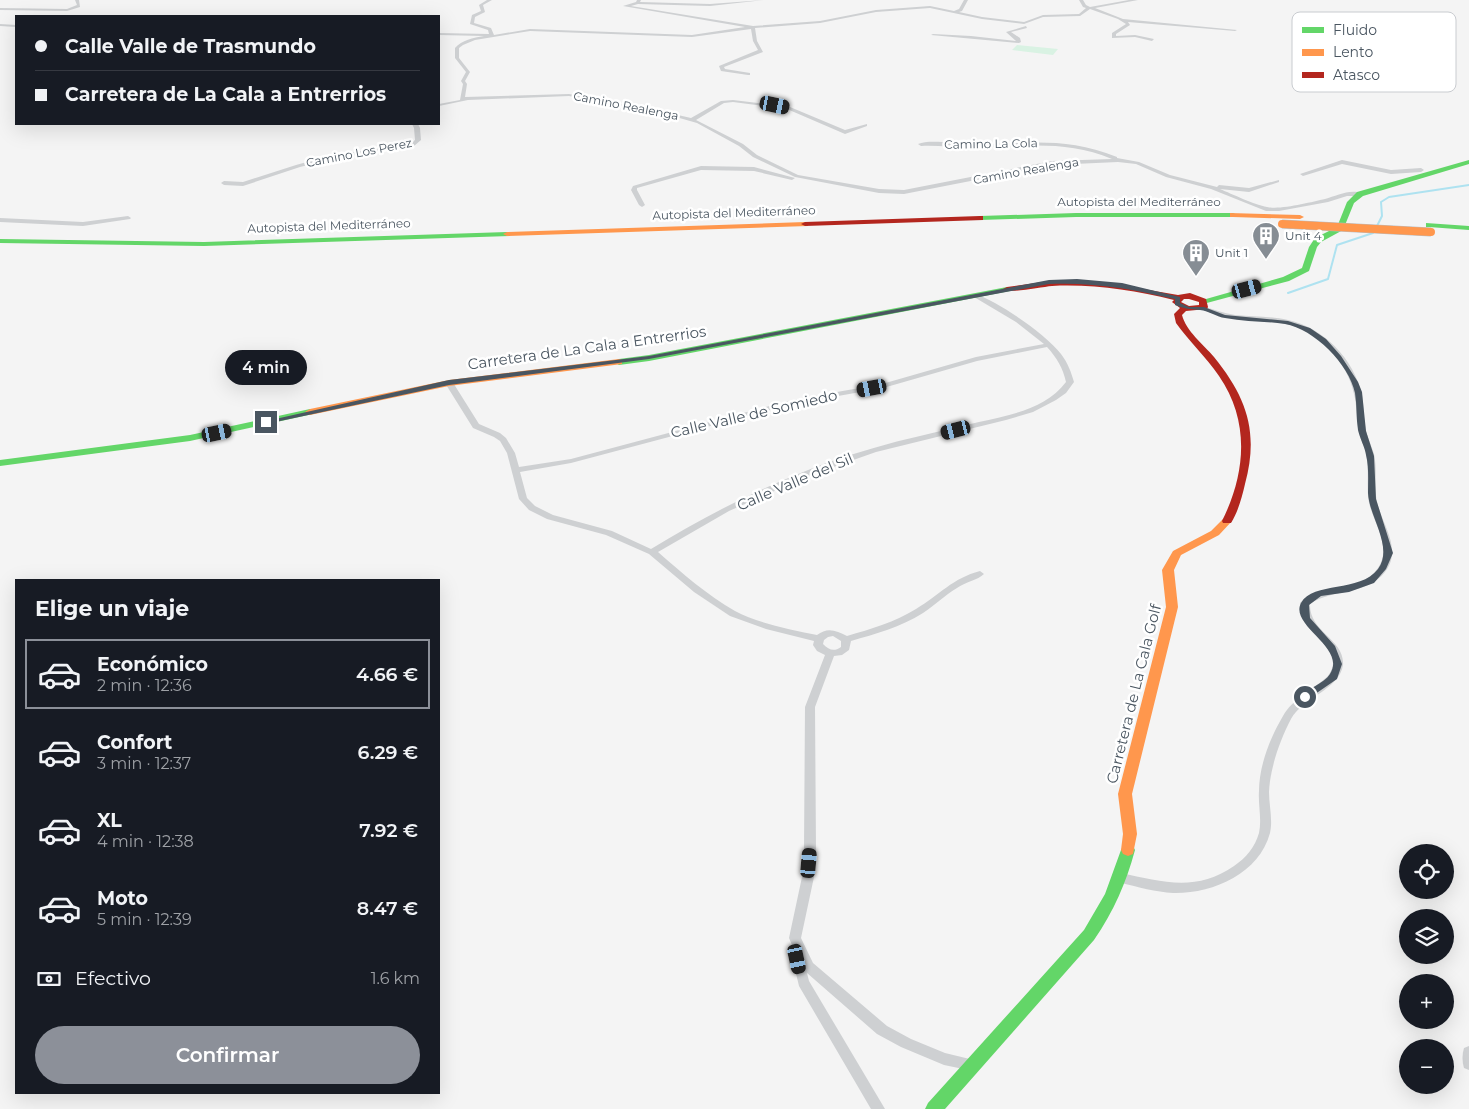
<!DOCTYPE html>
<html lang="es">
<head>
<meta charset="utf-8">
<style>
  body { margin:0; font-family:Montserrat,sans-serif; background:#20242c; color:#f1f3f6; height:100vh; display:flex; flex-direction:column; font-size:19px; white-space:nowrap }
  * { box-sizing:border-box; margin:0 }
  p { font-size:16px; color:#9ea1a6 }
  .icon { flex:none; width:28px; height:28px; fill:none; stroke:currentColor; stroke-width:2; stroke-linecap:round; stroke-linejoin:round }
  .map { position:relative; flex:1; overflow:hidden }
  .side { position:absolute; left:15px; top:579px; width:425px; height:515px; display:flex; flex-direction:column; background:#171b24; border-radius:0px; box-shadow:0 5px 20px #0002 }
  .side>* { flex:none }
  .top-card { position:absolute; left:15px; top:15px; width:425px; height:110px; border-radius:0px; box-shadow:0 5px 20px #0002; display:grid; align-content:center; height:110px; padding:0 20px; background:#171b24 }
  .controls { position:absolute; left:1399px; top:844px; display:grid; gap:10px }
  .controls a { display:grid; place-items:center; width:55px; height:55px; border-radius:50%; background:#171b24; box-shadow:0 5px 20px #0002; font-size:25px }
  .end { position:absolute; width:22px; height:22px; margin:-11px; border:6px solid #4a5661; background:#fff; box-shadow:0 0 0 2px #fff }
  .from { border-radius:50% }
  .bubble { position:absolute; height:35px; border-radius:18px; background:#171b24; box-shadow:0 5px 20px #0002; font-size:16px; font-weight:600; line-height:35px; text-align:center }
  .car { position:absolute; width:15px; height:30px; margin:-15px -8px; border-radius:6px; box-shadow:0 0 4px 1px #0007; background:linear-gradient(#222 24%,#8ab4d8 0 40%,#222 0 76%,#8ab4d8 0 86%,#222 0) }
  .top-card b { display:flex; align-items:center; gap:18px; height:48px; font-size:19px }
  .top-card b+b { border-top:1px solid #363941 }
  .top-card i { width:12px; height:12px; background:#f1f3f6 }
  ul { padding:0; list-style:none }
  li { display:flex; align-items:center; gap:15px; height:70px; margin:0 10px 8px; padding:0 10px; border:2px solid transparent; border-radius:0px }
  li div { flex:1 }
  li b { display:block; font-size:19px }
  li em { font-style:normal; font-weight:600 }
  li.selected { border-color:#8c9099 }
  li>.icon { width:45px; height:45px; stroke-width:1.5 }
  h2 { padding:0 20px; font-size:22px; line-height:60px }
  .pay { display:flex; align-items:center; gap:12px; height:55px; padding:0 20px; font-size:19px }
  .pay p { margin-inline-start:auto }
  .action { display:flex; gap:10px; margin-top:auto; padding:10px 20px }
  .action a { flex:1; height:58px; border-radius:30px; background:#8c9099; color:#fff; font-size:20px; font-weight:600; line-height:58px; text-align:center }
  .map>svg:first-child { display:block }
  .green { fill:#d9f2e3 }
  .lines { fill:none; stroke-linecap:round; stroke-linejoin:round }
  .stream { stroke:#aee2f0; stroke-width:2 }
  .street { fill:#ced0d2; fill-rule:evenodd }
  .fast { fill:#63d668; fill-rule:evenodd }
  .slow { fill:#ff974d; fill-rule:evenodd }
  .jam { fill:#b3261e; fill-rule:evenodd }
  .slow-bridge-casing { stroke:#b9bec3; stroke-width:9; stroke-linecap:butt }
  .slow-bridge { stroke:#ff974d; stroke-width:8 }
  .route { fill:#4a5661 }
  .labels { text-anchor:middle; stroke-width:5; stroke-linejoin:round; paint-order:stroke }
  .far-street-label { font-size:12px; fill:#4a5661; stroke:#fff }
  .far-poi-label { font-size:12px; fill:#4a5661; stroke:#fff; text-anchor:start }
  .street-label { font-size:15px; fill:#4a5661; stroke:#fff }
  .key { fill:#fff; stroke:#c9ccd0; stroke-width:1 }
  .key-label { font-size:14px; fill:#4a5661 }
</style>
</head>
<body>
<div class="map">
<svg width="1469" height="1109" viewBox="0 0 1469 1109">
  <rect width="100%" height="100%" fill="#f4f4f4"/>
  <polygon class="green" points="1017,45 1058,49 1053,55 1012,50"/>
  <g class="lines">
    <g class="stream">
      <polyline points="1377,226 1382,216 1381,202 1389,197 1469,185"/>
      <polyline points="1288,293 1328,279 1337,245 1373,233"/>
    </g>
    <g class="street">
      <polygon points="75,0 79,0 80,7 67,11 0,10 0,8 67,9 77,5"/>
      <path d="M487,0H492L483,5L485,12L475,17L474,23L491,28L494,35L530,29L692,35L745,27L623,6L636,2L637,0H641L640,2L710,4L765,0L710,6L638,4L631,6L753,26L820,21L876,10L930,6L954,11L959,9L964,0H968L962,11L959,12L982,17L1024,22L1043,15L1079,14L1086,8L1083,7L1079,0H1083L1086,5L1090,7L1129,0H1138L1095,8L1123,19L1237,30L1235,31L1128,22L1130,25L1116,34V36L1135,35L1154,39L1152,41L1135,37L1112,38V33L1126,24L1118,19L1090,9L1080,16L1043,17L1024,24L982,19L930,8L876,12L820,23L755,28L757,41L763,52L724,67L725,69L750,73V75H748L721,71L719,66L758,50L753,41L751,29L692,37L530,31L475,40L463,45L459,48V58L470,72L465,81L467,84L465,97L569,94L669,113L691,118L721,101L733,100L790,107L845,130L867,124V126L845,134L787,109L733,102L724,103L696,120L743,144L757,155L798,175L879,189L904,190L1052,161L1112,159C1064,139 1021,147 971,148C954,148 938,145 921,146L918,144C930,139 955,144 968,144C1024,145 1062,135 1117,157V158L1139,162L1170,175L1217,187L1219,185L1249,188L1279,180V182L1249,192L1220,189C1232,194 1255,205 1267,207C1281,210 1311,202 1325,199C1337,196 1351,188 1363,194L1360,196H1347L1328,202L1279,211H1266L1211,189L1166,177L1136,164L1118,162L1052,165L904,194L879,193L795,177L753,157L739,146L697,123L669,115L569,96L468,100L439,106V104L460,100L463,84L461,81L466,72L455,58V48C462,40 473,38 484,36L439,35V33L489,34L488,30L470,24L472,15L481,11L479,5Z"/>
      <polygon points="0,24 16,25 16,27 0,26"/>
      <polygon points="1026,26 1027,28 1011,32 1020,38 1021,42 1019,43 931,35 933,34 971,36 1016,41 1006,32"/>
      <polygon points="412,124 418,124 420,128 421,140 414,146 332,159 300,167 243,186 224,185 221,183 224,181 243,182 296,165 332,155 410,144 415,140 414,128"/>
      <polygon points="1342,160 1391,170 1421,168 1424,170 1421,172 1391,174 1342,164 1303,176 1300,174"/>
      <polygon points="701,166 754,167 795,178 792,180 754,171 701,170 637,188 637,190 645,205 642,207 639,205 631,190 633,186"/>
      <polygon points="128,216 131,218 130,219 83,226 0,222 0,218 83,222"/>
      <path d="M976,294C1000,303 1046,334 1061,354C1068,363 1071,372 1074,382L1066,393L1056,400L1033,412L1006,420L876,452L808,476L729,511L658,552C682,573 707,595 735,611C757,623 792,630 817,635C827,627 836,630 847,636C871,629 895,622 916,609C939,595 953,578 980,571L984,574C978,580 965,582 957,588C945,595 935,605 923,613C901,627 875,634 851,641L849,650L842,655L834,656L815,707L816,850L814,877L801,938L813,963L887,1026L911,1039L945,1053L978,1061L980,1065L978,1069L973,1071L944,1065L901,1047L877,1034L807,973L809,981L885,1109H871L799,986L790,949L792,945L789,938L802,877L804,850L805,707L825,655L817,651L813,645L814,641L766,629L730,616L694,592L649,554L606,535L547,519L529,510L519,499L507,453L500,441L494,437L473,428L445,383L449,381H452L479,424L500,433L506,438L515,453L519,467L571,459L792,400L882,384L976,357L1044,344L1016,322L974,297V295ZM1047,347C1057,358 1063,368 1066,382C1046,409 1010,415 979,422C959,427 939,431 920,436C889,443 858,452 829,462C766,485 708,514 651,549L612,531L553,515L535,506L527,498L520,472L571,463L793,404L883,388L977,361ZM833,636L841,641V647C834,652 829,650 823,644L824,640L828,637Z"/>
      <path d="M1202,306C1213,309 1223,313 1235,315C1253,317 1271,316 1288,320C1324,328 1354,359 1362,395C1364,405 1363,415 1365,425C1366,435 1371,444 1374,454C1377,468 1375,482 1376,496C1379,522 1404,547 1385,572C1366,596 1333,588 1310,604C1309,632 1345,639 1343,665C1340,689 1302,698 1291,719C1280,740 1270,768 1269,792C1269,805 1273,820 1270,833C1259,874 1212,894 1173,893C1156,892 1138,887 1121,883L1117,881L1115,878L1117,875L1121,873C1162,882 1197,892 1234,866C1246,858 1255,847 1259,833C1262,819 1258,805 1259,791C1259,766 1270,738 1283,716C1293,698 1313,690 1328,676C1346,651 1311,638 1303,619C1300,613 1300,609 1300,603C1320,580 1360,595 1378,568C1394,544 1369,519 1368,495C1367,481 1369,467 1366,453C1364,445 1359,437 1358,428C1356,417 1357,405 1354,394C1347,361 1319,331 1286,324C1256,317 1230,321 1200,309L1199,308Z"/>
      <path d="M1469,1046V1070L1464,1068C1462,1062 1462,1054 1464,1048Z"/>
    </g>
    <g class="fast">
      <polygon points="1469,160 1469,164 1363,196 1354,203 1343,230 1321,242 1317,247 1309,271 1289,281 1203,304 1199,301 1283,277 1302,268 1309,247 1315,238 1337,227 1347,202 1357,192"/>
      <polygon points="1076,213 1233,213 1237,215 1233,217 1076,217 980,220 976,218 980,216"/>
      <polygon points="1426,223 1469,226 1469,230 1429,227 1426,227"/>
      <polygon points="507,232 510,232 510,236 204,246 0,243 0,239 204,242"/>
      <polygon points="1007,287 1010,287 1010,291 649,361 619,365 614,362 619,359 649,355"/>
      <polygon points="310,409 315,412 313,414 190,441 0,466 0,460 190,435"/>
      <path d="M1128,844L1133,846L1135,850C1126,883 1114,911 1094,940L945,1109H925L928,1103L1084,930L1105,894L1121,850L1123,846Z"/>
    </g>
    <g class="slow">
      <polygon points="1230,213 1300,215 1304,217 1300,219 1233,217 1230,217"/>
      <polygon points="805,222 808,222 808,226 507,236 503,234 507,232"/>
      <polygon points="619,359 622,360 622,364 449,386 310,415 305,412 310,409 449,380"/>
      <polygon points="1227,518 1232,521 1219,535 1181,555 1174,570 1178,607 1132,794 1137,834 1133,854 1128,856 1123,854 1121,850 1123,834 1118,794 1166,607 1162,570 1173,551 1211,531 1223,519"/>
    </g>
    <g class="jam">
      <polygon points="980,216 983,216 983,220 805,226 801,224 805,222"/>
      <path d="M1050,281L1114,284L1178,295L1190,293L1206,299L1208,307L1207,309L1186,311L1182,315C1186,331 1203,344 1214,357C1247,398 1259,432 1245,484C1242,497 1238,512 1231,523H1223L1222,521C1246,473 1250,421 1219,376C1206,357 1189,341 1176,323L1174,314L1180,308L1172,302L1174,300C1133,290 1093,284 1052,286C1041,287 1009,294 1003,289L1007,287ZM1184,299H1189L1199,302V305L1189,306L1181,302Z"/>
    </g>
    <defs>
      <polyline id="slow-bridge" points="1282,224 1431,232"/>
    </defs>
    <use href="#slow-bridge" class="slow-bridge-casing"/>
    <use href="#slow-bridge" class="slow-bridge"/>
  </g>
  <path class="route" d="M1077,279L1122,283L1180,297V303L1189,307H1204L1225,315L1288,321L1310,328L1326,339L1341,356L1358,382L1362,392L1366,431L1374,456L1376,499L1393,553L1386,569L1374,583L1349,592L1321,596L1309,605L1310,618L1335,646L1342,664L1337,679L1308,699H1301L1300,697C1307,688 1324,684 1330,674C1347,647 1289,626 1301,603C1313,581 1360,593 1378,569C1394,547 1369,517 1368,493C1368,481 1369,467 1366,455C1365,447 1360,439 1358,430C1356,418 1357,405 1355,393C1349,364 1314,329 1285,324C1265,321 1245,322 1225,318C1217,317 1209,311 1200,310C1190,309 1184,309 1175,305V299C1132,289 1093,282 1049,284L649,359L449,385L266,424L262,422L449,380L649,356L1049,280Z"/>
  <defs>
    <symbol id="building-pin" viewBox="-11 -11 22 30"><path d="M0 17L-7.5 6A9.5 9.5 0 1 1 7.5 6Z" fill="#868d94" stroke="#fff"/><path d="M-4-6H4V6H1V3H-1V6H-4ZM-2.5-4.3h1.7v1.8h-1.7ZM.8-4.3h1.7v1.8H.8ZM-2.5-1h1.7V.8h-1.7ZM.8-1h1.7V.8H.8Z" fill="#fff"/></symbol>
  </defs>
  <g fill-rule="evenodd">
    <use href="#building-pin" x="1250" y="220" width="32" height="43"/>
    <use href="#building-pin" x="1180" y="237" width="32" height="43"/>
  </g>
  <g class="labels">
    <g class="far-street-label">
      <text transform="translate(626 106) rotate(11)" y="4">Camino Realenga</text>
      <text transform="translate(991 144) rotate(-1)" y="4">Camino La Cola</text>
      <text transform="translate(359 153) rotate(-11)" y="4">Camino Los Perez</text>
      <text transform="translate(1026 171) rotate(-10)" y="4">Camino Realenga</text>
      <text x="1139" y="206">Autopista del Mediterráneo</text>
      <text transform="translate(734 213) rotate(-2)" y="4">Autopista del Mediterráneo</text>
      <text transform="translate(329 226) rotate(-2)" y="4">Autopista del Mediterráneo</text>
    </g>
    <g class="far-poi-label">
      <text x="1285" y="240">Unit 4</text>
      <text x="1215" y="257">Unit 1</text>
    </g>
    <g class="street-label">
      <text transform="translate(587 348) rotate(-8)" y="5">Carretera de La Cala a Entrerrios</text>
      <text transform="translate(754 414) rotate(-13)" y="5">Calle Valle de Somiedo</text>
      <text transform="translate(795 482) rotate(-23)" y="5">Calle Valle del Sil</text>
      <text transform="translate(1134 694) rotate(-76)" y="5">Carretera de La Cala Golf</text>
    </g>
  </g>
  <rect x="1292" y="12" width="164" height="80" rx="8" class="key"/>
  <rect x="1302" y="27" width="22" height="6" fill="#63d668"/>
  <rect x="1302" y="49" width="22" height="7" fill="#ff974d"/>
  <rect x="1302" y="72" width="22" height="6" fill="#b3261e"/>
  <g class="key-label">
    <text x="1333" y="35">Fluido</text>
    <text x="1333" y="57">Lento</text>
    <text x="1333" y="80">Atasco</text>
  </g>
</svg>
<div class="controls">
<a><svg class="icon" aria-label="locate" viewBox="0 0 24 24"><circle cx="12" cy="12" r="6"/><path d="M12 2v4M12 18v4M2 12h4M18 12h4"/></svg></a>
<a><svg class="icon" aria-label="layers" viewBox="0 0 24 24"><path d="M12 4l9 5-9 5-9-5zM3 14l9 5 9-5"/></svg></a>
<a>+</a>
<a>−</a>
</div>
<i class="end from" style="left:1305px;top:697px"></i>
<i class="end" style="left:266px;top:422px"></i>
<div class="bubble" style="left:225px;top:350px;width:82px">4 min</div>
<i class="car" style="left:775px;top:105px;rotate:102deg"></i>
<i class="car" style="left:1247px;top:289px;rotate:75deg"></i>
<i class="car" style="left:872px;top:388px;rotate:259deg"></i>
<i class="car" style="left:956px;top:430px;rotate:256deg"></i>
<i class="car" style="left:217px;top:433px;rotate:78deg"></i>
<i class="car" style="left:809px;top:863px;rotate:5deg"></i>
<i class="car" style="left:797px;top:959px;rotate:168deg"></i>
<div class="top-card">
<b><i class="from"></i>Calle Valle de Trasmundo</b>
<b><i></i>Carretera de La Cala a Entrerrios</b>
</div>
<section class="side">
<h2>Elige un viaje</h2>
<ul>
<li class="selected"><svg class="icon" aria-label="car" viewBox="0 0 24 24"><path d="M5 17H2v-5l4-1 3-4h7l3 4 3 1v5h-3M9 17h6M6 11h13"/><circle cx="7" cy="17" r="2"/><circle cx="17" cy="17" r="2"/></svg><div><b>Económico</b><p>2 min · 12:36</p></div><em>4.66 €</em></li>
<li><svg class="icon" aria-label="car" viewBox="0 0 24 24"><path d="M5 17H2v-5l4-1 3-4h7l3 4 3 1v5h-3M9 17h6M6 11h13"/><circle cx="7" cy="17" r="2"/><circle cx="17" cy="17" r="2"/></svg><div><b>Confort</b><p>3 min · 12:37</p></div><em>6.29 €</em></li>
<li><svg class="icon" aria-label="car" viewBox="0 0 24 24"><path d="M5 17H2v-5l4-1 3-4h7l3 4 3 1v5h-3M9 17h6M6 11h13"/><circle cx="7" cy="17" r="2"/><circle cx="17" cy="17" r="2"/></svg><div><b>XL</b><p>4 min · 12:38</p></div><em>7.92 €</em></li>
<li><svg class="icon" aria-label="car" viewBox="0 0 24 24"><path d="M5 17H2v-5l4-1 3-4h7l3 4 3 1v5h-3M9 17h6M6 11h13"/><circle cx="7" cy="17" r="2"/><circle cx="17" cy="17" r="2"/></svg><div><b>Moto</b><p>5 min · 12:39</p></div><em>8.47 €</em></li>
</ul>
<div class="pay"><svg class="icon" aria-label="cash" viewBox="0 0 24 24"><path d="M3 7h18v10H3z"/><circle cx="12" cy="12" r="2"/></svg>Efectivo<p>1.6 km</p></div>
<div class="action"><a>Confirmar</a></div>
</section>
</div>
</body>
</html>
